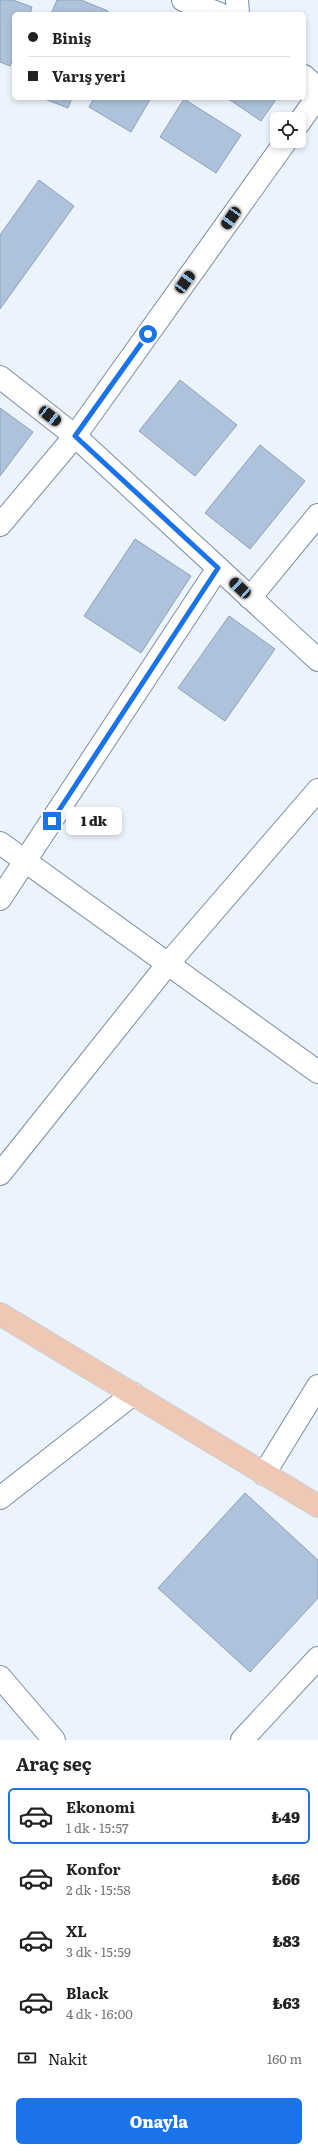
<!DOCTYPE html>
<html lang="tr">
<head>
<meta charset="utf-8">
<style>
  body { margin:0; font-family:Literata,serif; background:#f6f6f6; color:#222; height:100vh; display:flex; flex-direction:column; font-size:15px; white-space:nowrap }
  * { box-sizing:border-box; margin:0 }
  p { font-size:13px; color:#767676 }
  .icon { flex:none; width:22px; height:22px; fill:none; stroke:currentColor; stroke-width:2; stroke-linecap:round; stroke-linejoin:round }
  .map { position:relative; height:1740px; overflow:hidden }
  .sheet { display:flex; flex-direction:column; background:#fff; flex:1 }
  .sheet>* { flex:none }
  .top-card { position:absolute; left:12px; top:12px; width:294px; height:88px; border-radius:6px; box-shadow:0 2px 6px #0003; display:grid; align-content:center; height:88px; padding:0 16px; background:#fff }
  .fabs { position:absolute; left:270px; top:112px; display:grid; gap:8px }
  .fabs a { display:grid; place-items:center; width:36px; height:36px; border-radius:6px; background:#fff; box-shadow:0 2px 6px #0003; font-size:20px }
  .end { position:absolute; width:18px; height:18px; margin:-9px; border:5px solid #1a73e8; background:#fff; box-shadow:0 0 0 2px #fff }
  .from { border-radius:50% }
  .bubble { position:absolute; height:28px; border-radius:6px; background:#fff; box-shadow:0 2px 6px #0003; font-size:13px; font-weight:800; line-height:28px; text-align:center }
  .car { position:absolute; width:12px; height:24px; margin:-12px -6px; border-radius:5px; box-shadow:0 0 3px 1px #0007; background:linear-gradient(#222 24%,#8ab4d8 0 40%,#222 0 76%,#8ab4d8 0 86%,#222 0) }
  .top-card b { display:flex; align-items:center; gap:14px; height:38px; font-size:15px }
  .top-card b+b { border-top:1px solid #e0e0e0 }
  .top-card i { width:10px; height:10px; background:#222 }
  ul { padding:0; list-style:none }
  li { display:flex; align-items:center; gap:12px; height:56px; margin:0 8px 6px; padding:0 8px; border:2px solid transparent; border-radius:6px }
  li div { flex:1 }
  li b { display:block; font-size:15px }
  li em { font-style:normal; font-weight:800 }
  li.selected { border-color:#1a73e8 }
  li>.icon { width:36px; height:36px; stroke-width:1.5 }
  h2 { padding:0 16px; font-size:18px; line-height:48px }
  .pay { display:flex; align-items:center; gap:10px; height:44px; padding:0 16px; font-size:15px }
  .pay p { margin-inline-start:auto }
  .primary-button { display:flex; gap:8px; margin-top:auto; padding:8px 16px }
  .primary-button a { flex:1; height:46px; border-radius:6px; background:#1a73e8; color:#fff; font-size:16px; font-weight:800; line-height:46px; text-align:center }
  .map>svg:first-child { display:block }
  .building { fill:#aec2db; stroke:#8ea1b9 }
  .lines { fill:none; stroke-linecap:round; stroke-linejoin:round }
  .minor-casing { stroke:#7b8ea5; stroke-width:24 }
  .major-casing { stroke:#cdcfd1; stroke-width:24 }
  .minor { stroke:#fff; stroke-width:22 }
  .major { stroke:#efc8b5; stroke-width:22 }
  .route { stroke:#1a73e8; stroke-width:5 }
</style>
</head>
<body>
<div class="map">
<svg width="318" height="1740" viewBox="0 0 318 1740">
  <rect width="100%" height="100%" fill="#ebf3fd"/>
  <g class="building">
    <polygon points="0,0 13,0 32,7 30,14 14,14 14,56 10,66 0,62"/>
    <polygon points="57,0 81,0 108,11 107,14 51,14"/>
    <polygon points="42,98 72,98 68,108"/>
    <polygon points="94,98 151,98 131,132 89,107"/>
    <polygon points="227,98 277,98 261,121"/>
    <polygon points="184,99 241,135 216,173 160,137"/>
    <polygon points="39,180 74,206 0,309 0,235"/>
    <polygon points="180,380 237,425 195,476 139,431"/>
    <polygon points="0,408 33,432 0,476"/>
    <polygon points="260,445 305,481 250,549 205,513"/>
    <polygon points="135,539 191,576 141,653 84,616"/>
    <polygon points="229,616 275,649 225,721 178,688"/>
    <polygon points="245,1493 318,1560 318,1598 250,1672 158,1588"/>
  </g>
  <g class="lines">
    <defs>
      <g id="minor">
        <polyline points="183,0 220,14"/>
        <polyline points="237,0 238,14"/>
        <polyline points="304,76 318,89"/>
        <polyline points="299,123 318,96"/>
        <polyline points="0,377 75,436 318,660"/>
        <polyline points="0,525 75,436 286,141"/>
        <polyline points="250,598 318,515"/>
        <polyline points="0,843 318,1072"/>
        <polyline points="0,899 218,568"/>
        <polyline points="0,1174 167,965 318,790"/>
        <polyline points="264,1474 318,1386"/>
        <polyline points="0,1498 133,1394"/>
        <polyline points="0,1677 54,1740"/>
        <polyline points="242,1740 318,1658"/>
      </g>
      <polyline id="major" points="0,1314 318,1506"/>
    </defs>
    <use href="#minor" class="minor-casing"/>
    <use href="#major" class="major-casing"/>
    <use href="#minor" class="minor"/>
    <use href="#major" class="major"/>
  </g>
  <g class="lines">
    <polyline class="route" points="52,821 218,568 75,436 148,334"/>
  </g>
</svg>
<div class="fabs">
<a><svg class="icon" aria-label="locate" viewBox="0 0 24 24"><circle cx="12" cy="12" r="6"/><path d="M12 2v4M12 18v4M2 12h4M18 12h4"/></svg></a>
</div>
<i class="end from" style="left:148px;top:334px"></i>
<i class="end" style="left:52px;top:821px"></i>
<div class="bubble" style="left:66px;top:807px;width:56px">1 dk</div>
<i class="car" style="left:231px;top:218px;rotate:215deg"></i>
<i class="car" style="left:185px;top:282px;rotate:36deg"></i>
<i class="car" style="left:50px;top:416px;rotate:128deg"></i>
<i class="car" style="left:240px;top:588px;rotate:313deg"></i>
<div class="top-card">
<b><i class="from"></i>Biniş</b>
<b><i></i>Varış yeri</b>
</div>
</div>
<section class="sheet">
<h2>Araç seç</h2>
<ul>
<li class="selected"><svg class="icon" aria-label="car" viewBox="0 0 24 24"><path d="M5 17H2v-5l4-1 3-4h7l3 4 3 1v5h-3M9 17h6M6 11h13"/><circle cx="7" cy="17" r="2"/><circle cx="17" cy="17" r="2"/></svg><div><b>Ekonomi</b><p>1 dk · 15:57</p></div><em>₺49</em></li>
<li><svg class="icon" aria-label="car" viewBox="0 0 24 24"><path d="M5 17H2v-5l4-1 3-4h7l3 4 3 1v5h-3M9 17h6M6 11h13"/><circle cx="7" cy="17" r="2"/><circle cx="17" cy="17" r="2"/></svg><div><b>Konfor</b><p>2 dk · 15:58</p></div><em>₺66</em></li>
<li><svg class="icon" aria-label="car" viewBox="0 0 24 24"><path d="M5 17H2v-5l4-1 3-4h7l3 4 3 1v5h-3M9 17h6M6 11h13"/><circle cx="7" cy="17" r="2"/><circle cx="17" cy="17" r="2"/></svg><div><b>XL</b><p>3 dk · 15:59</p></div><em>₺83</em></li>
<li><svg class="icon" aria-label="car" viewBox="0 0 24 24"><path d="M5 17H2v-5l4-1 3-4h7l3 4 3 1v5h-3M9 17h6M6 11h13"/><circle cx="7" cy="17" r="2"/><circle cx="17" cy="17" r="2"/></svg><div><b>Black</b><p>4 dk · 16:00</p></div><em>₺63</em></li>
</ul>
<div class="pay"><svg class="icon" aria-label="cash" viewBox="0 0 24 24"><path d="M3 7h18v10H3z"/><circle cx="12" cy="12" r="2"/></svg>Nakit<p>160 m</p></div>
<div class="primary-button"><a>Onayla</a></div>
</section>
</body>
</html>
